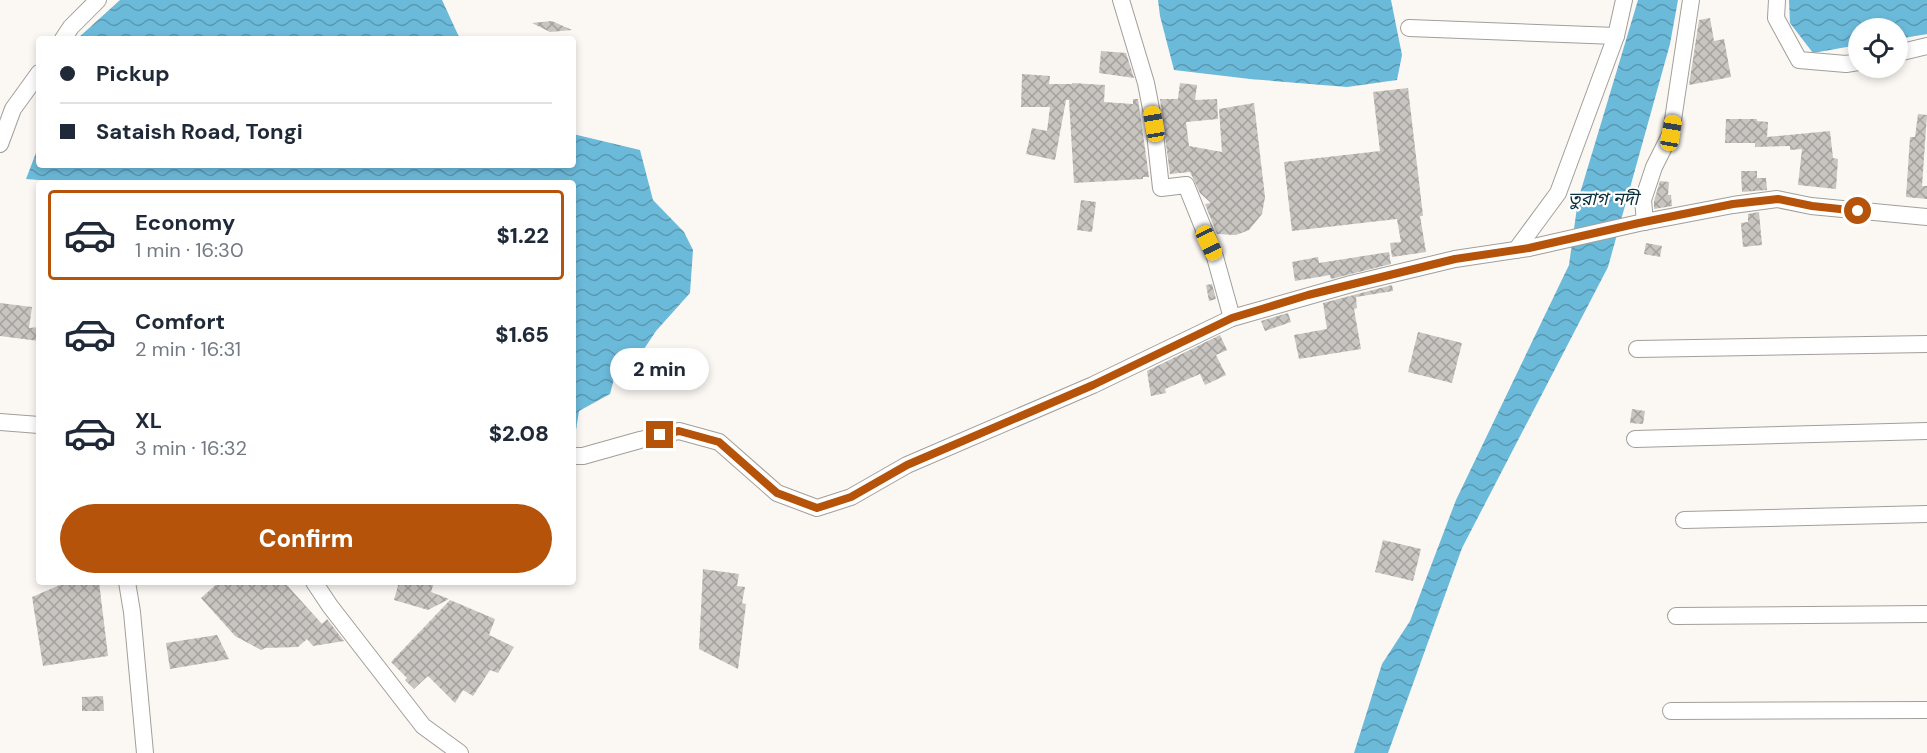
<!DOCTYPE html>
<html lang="en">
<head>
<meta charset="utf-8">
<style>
  body { margin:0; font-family:"DM Sans","Noto Sans Bengali",sans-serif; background:#f2f2f3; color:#1f2937; height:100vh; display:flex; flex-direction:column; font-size:22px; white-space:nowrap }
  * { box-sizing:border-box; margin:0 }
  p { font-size:20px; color:#747a83 }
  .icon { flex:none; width:33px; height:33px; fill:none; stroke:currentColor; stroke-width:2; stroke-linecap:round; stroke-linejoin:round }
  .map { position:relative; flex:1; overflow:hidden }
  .side { position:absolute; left:36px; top:180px; width:540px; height:405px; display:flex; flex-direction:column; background:#fff; border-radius:6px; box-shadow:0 3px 9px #0003 }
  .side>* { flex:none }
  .guide { position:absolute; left:36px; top:36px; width:540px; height:132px; border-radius:6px; box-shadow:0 3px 9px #0003; display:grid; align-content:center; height:132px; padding:0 24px; background:#fff }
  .controls { position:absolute; left:1848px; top:18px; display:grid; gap:12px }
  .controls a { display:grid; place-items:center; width:60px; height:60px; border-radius:50%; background:#fff; box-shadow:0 3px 9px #0003; font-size:30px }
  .end { position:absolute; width:27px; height:27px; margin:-14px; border:8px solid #b45309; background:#fff; box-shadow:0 0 0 3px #fff }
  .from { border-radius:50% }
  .bubble { position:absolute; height:42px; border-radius:21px; background:#fff; box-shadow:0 3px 9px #0003; font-size:20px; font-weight:800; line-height:42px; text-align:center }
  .car { position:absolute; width:18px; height:36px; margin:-18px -9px; border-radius:8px; box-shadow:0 0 4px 2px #0007; background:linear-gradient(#f5c518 24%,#345 0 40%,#f5c518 0 76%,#345 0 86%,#f5c518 0) }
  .guide b { display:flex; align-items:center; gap:21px; height:57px; font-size:22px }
  .guide b+b { border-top:2px solid #e0e1e3 }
  .guide i { width:15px; height:15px; background:#1f2937 }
  ul { padding:10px 0 0; list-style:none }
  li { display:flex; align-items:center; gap:18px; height:90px; margin:0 12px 9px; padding:0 12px; border:3px solid transparent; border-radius:6px }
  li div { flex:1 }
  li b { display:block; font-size:22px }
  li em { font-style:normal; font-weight:800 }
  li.active { border-color:#b45309 }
  li>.icon { width:54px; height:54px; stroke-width:1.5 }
  .cta { display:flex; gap:12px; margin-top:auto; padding:12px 24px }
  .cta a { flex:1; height:69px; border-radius:36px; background:#b45309; color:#fff; font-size:24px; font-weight:800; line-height:69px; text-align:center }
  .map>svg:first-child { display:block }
  .water { fill:url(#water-waves) }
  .building { fill:url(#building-cross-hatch) }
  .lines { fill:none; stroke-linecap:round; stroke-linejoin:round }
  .minor-casing { stroke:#a29f9b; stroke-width:18 }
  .minor { stroke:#fff; stroke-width:16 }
  .route { stroke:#b45309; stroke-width:8 }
  .labels { text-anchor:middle; stroke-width:4.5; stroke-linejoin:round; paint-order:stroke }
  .water-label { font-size:18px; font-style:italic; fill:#0a303d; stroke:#fff }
</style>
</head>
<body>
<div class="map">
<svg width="1927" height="753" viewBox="0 0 1927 753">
  <defs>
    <pattern id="water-waves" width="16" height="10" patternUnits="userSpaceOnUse" patternTransform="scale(1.5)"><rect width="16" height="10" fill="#6cbada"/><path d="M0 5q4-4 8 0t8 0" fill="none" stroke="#5998b1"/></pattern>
    <pattern id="building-cross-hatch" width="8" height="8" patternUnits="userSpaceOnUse" patternTransform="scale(1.5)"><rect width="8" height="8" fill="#c8c5c1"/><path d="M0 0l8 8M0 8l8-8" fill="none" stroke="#a3a19d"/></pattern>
  </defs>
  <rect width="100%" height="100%" fill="#fbf7f3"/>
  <g class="water">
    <polygon points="120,0 442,0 460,39 77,39"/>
    <polygon points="1158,0 1391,0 1402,55 1397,80 1347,87 1250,79 1174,70 1160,16"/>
    <polygon points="1638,0 1678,0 1670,44 1608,267 1462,548 1388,753 1354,753 1382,664 1410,621 1456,500 1569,265 1578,200"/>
    <polygon points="1789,0 1927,0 1927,34 1898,39 1898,28 1858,28 1858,45 1813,53 1790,23"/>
    <polygon points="573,134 640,150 653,200 684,232 693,250 690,293 656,331 644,349 637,352 615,375 610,394 579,411 576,430 573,431 573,183 76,183 26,179 39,145 39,165 573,165"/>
  </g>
  <g class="building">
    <polygon points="1710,18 1714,41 1724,39 1731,77 1689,85 1699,20"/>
    <polygon points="552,21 572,30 550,32 532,23"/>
    <polygon points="1101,51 1126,53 1134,78 1099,73"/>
    <polygon points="1022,74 1050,76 1049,84 1072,84 1072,83 1105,85 1104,102 1133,104 1133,99 1138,99 1149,177 1143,177 1143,179 1074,183 1069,100 1066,100 1055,160 1026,154 1032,128 1047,131 1050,107 1021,107"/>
    <polygon points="1180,83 1197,85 1195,100 1217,99 1218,119 1186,122 1189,146 1222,152 1219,109 1254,103 1265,197 1262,214 1249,230 1236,235 1217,234 1205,204 1211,203 1200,193 1190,172 1170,174 1160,99 1178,99"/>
    <polygon points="1408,88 1423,216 1420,216 1426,252 1392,257 1390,243 1401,242 1397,219 1292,231 1284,162 1380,151 1373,92"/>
    <polygon points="1918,114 1927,115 1922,186 1927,186 1927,199 1906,197 1910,137 1915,137"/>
    <polygon points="1726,119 1757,119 1757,121 1768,122 1767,137 1830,131 1833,158 1838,159 1836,189 1798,185 1802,149 1790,150 1790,146 1755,147 1755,143 1725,143"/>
    <polygon points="1741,171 1757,171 1757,178 1766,178 1767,190 1742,192"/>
    <polygon points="1660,181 1669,182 1668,195 1671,195 1672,206 1654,209 1654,201"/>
    <polygon points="1081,200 1096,202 1092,232 1077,230"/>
    <polygon points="1759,212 1762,245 1743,247 1741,223 1748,222 1748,214"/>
    <polygon points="1646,243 1662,246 1660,257 1644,254"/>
    <polygon points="1389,252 1391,264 1331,279 1330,275 1295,281 1292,262 1318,257 1319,263"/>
    <polygon points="1212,284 1216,299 1209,301 1206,285"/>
    <polygon points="1392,285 1393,291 1356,297 1357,308 1354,309 1361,349 1299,359 1294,335 1327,329 1323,303"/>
    <polygon points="0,303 32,307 29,328 39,327 39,341 0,336"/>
    <polygon points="1288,313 1291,322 1265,331 1261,321"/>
    <polygon points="1418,332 1462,343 1452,383 1408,372"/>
    <polygon points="1220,335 1227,350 1216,355 1226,375 1205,385 1200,374 1165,389 1166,393 1151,396 1147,371"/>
    <polygon points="1632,409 1645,411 1643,424 1630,423"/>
    <polygon points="1383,540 1421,549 1413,581 1375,572"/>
    <polygon points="703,569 739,574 737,586 745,587 742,603 746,604 738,669 699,649"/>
    <polygon points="67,582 99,582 108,656 43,666 32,597"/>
    <polygon points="219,582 284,582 322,624 327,619 344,641 313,646 307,639 298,647 265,648 261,650 235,636 201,598"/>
    <polygon points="399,582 434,582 431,592 449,599 428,610 394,600"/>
    <polygon points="450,600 495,619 489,635 514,647 498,673 490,670 473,696 463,690 455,703 428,676 414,689 405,680 407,678 391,662"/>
    <polygon points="217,635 229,659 170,669 166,643"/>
    <polygon points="103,696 104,711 82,711 82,697"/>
  </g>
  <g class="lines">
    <defs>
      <g id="minor">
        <polyline points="1121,0 1146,83 1154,124 1161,188 1186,185 1215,257 1232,318"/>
        <polyline points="1777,0 1776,18 1799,60 1846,64 1858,62"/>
        <polyline points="1409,28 1616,36"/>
        <polyline points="63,39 71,27 98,0"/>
        <polyline points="1898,53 1927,46"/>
        <polyline points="0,144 13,109 39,73"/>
        <polyline points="1645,222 1643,200 1654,167 1671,133 1691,0"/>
        <polyline points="1516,250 1558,193 1616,36 1624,0"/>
        <polyline points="1637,349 1927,344"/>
        <polyline points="0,422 39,425"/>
        <polyline points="1635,439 1927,431"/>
        <polyline points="573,456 583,456 640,440 679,431 719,442 777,493 817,508 851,497 907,465 1093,385 1232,318 1351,284 1455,259 1529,248 1639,223 1733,205 1777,199 1811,206 1927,217"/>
        <polyline points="1684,520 1927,514"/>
        <polyline points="127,582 132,612 145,753"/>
        <polyline points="314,582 330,606 423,726 460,753"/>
        <polyline points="1676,616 1927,614"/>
        <polyline points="1671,711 1927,710"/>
      </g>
    </defs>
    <use href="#minor" class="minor-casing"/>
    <use href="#minor" class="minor"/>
  </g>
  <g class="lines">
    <polyline class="route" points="660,435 679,431 719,442 777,493 817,508 851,497 907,465 1093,385 1232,318 1308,295 1455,259 1529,248 1639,223 1733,204 1778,199 1812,206 1858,211"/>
  </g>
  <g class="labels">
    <g class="water-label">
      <text x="1603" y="205">তুরাগ নদী</text>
    </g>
  </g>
</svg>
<div class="controls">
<a><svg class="icon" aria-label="locate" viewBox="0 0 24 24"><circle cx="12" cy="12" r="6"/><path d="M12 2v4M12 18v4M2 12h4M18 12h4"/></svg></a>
</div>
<i class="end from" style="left:1858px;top:211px"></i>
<i class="end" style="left:660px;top:435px"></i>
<div class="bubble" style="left:610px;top:348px;width:99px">2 min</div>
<i class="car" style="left:1154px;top:124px;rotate:350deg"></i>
<i class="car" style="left:1671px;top:133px;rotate:10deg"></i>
<i class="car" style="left:1209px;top:243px;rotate:155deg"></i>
<div class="guide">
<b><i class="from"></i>Pickup</b>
<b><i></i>Sataish Road, Tongi</b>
</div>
<section class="side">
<ul>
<li class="active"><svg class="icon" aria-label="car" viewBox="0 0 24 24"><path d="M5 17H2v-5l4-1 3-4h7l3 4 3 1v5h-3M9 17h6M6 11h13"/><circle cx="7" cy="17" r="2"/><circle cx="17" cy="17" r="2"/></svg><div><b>Economy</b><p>1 min · 16:30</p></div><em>$1.22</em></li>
<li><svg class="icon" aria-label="car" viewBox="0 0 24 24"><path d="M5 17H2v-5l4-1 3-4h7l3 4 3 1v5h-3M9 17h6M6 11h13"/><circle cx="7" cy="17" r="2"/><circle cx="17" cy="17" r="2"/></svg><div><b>Comfort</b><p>2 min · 16:31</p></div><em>$1.65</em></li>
<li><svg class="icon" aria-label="car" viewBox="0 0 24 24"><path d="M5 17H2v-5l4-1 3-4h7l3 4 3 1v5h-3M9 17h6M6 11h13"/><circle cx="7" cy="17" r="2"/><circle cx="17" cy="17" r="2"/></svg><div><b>XL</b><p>3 min · 16:32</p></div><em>$2.08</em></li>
</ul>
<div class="cta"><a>Confirm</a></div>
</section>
</div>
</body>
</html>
